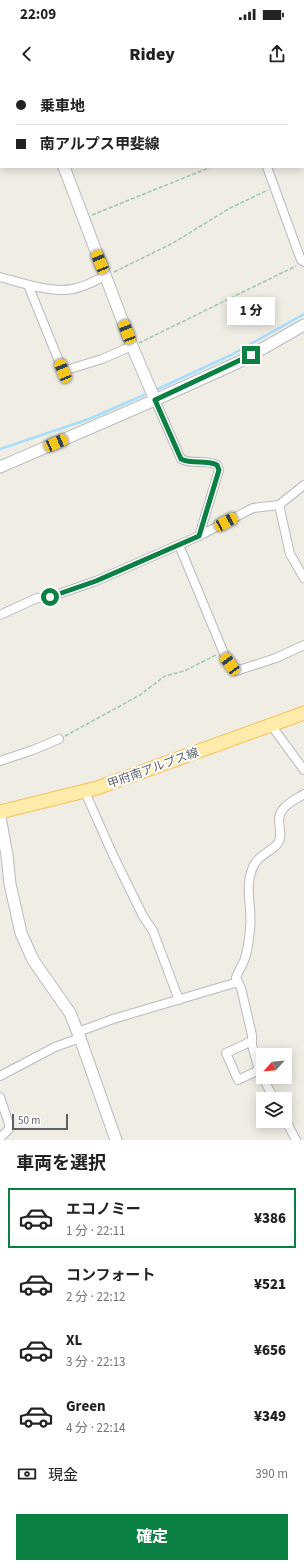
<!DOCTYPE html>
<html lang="ja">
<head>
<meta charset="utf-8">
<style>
  body { margin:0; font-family:"Source Sans 3","Noto Sans JP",sans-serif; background:#f6f6f6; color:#222; height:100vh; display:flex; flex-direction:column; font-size:15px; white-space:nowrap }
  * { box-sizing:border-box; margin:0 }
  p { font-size:13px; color:#767676 }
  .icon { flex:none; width:22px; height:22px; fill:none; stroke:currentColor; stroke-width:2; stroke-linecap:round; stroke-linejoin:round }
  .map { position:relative; height:1060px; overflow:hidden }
  .sheet { display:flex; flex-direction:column; background:#fff; flex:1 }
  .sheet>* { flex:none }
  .guide { position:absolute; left:0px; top:0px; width:304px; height:88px; box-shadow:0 2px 10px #0003; display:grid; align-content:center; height:88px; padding:0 16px; background:#fff }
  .needle { width:26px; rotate:243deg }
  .controls { position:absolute; left:256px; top:968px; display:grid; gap:8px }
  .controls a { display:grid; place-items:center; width:36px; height:36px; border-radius:0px; background:#fff; box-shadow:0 2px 10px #0003; font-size:20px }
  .scale { position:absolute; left:12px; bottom:10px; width:56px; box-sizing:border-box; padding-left:4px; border:2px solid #5d6166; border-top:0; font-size:11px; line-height:14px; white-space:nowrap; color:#5d6166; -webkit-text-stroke:3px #fff; paint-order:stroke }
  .end { position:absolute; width:18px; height:18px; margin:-9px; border:5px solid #0b8043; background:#fff; box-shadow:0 0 0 2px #fff }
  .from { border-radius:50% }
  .bubble { position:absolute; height:28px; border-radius:0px; background:#fff; box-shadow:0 2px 10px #0003; font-size:13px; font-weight:800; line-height:28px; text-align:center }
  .car { position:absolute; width:12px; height:24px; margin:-12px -6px; border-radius:5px; box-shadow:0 0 3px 1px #0007; background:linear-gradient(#f5c518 24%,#345 0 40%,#f5c518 0 76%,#345 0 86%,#f5c518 0) }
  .guide b { display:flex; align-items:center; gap:14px; height:38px; font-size:15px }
  .guide b+b { border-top:1px solid #e0e0e0 }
  .guide i { width:10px; height:10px; background:#222 }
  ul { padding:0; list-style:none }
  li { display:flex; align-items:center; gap:12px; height:60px; margin:0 8px 6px; padding:0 8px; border:2px solid transparent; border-radius:0px }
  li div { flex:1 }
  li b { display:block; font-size:15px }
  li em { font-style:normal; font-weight:800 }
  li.selected { border-color:#0b8043 }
  li>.icon { width:36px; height:36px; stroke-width:1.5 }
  h2 { padding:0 16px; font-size:18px; line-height:48px }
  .pay { display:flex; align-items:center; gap:10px; height:44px; padding:0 16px; font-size:15px }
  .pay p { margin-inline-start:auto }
  .primary-button { display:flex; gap:8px; margin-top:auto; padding:8px 16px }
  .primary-button a { flex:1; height:46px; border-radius:0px; background:#0b8043; color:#fff; font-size:16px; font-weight:800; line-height:46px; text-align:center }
  .status { display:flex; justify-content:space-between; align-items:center; height:28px; padding:0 20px; background:#fff; direction:ltr }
  .status svg { height:11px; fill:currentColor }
  header { display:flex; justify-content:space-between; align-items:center; height:52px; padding:0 16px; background:#fff; font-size:18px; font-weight:800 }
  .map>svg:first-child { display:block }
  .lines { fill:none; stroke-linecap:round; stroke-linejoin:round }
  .stream { stroke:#a6deff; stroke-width:2.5 }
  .lane-casing { stroke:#b7bbbf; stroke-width:6 }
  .street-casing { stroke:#b7bbbf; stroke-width:10 }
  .secondary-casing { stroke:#b8bcc1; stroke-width:13 }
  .primary-casing { stroke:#f7c056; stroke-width:15 }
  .path { stroke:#99caa4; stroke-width:1.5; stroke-dasharray:4 2; stroke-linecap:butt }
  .lane { stroke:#fff; stroke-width:4 }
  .street { stroke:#fff; stroke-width:8 }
  .secondary { stroke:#fff; stroke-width:11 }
  .primary { stroke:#ffecab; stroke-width:13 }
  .route { stroke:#0b8043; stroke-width:5 }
  .labels { text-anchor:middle; stroke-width:4; stroke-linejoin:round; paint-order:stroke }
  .street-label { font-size:12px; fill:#5d6166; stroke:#fff }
</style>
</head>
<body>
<div class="status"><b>22:09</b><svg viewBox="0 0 49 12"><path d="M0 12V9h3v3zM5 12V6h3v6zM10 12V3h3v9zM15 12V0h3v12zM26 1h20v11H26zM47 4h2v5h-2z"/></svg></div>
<header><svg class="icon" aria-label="back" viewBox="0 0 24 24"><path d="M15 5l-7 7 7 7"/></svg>Ridey<svg class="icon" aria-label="share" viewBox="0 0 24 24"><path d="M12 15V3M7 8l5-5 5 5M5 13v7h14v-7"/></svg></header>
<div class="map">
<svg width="304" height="1060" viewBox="0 0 304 1060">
  <rect width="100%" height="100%" fill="#f0ede5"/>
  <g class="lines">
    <g class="stream">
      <polyline points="158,309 231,275 304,234"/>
      <polyline points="0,369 89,339 144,315"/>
    </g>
    <defs>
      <polyline id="lane" points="0,43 1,43"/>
      <g id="street">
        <polyline points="234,0 234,1"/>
        <polyline points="210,1 214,0"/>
        <polyline points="267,87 301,180 304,182"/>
        <path d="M0,197C23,203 50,213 73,209C84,207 95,201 105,196"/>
        <polyline points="28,205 63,291 102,279 132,266"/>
        <path d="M155,320L181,379C193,385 205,379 217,385L219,390L199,456"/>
        <polyline points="279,425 290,474 304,498"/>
        <polyline points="179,465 225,576 236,591 276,578 304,565"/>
        <polyline points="0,535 37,518 50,517 96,501 199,456 253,428 279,425 304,405"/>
        <polyline points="271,645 304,690"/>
        <polyline points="0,681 33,670 59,659"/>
        <polyline points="85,712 113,775 143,836 153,851 179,920"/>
        <polyline points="78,952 113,939 238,902"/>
        <polyline points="252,961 226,973 238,1000 259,990"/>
        <polyline points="0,996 55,967 80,958"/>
        <polyline points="0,1017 9,1044 9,1049 0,1058"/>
        <path d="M274,1019L259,990L252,965V955L241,908L236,898C238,892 241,887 244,881C248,871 249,859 250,849C253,827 243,806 254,785C260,773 272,772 278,763C285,753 273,739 284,728C289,722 298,718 304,714"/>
        <polyline points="285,1039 296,1060"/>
      </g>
      <g id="secondary">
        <polyline points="32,0 32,1"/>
        <polyline points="64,87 132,266 155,320"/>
        <polyline points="0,387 155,320 239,282 304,245"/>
        <polyline points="0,737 7,775 10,804 21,853 33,880 70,933 80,958 116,1060"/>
      </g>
      <polyline id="primary" points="0,732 97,708 304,633"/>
    </defs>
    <use href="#lane" class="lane-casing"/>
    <use href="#street" class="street-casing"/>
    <use href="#secondary" class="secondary-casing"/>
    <use href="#primary" class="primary-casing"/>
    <g class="path">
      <polyline points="303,61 304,61"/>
      <polyline points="92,135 211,87"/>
      <polyline points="114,192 173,163 230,128 268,110"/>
      <polyline points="139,263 296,186"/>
      <polyline points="65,656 140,615 165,596 184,591 216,575"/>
    </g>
    <use href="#lane" class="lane"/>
    <use href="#street" class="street"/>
    <use href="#secondary" class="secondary"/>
    <use href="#primary" class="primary"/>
  </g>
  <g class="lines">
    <path class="route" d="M50,517L96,501L199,456L219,390L217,385C205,379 193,385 181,379L155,320L251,275"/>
  </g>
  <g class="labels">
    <g class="street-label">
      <text transform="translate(153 688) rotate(-20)" y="4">甲府南アルプス線</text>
    </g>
  </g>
</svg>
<div class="controls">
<a><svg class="needle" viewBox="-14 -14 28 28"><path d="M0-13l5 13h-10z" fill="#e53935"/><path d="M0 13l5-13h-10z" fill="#767676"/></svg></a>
<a><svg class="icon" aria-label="layers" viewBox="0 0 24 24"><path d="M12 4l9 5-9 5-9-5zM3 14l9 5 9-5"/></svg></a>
</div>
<div class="scale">50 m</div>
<i class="end from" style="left:50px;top:517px"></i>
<i class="end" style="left:251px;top:275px"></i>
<div class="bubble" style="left:227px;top:217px;width:48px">1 分</div>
<i class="car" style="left:100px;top:182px;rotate:338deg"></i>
<i class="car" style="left:127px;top:252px;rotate:339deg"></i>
<i class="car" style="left:63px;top:291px;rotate:338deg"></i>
<i class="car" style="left:56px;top:363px;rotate:67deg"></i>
<i class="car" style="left:226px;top:442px;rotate:62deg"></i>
<i class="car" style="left:230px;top:584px;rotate:324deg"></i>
<div class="guide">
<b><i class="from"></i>乗車地</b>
<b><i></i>南アルプス甲斐線</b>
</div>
</div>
<section class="sheet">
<h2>車両を選択</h2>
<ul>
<li class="selected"><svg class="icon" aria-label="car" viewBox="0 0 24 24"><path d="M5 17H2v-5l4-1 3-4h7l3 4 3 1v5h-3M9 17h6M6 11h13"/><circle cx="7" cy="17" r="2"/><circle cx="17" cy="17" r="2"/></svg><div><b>エコノミー</b><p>1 分 · 22:11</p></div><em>¥386</em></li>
<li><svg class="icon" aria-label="car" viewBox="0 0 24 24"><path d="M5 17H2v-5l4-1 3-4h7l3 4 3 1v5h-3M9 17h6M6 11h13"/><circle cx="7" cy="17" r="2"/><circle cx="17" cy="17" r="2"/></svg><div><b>コンフォート</b><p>2 分 · 22:12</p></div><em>¥521</em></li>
<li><svg class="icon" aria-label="car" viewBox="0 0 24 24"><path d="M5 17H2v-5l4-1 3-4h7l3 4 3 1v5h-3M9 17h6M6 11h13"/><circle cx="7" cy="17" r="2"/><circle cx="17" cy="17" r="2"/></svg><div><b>XL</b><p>3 分 · 22:13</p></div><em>¥656</em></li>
<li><svg class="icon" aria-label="car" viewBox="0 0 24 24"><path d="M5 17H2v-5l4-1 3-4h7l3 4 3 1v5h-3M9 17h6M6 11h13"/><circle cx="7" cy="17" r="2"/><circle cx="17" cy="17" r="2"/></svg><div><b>Green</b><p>4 分 · 22:14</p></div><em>¥349</em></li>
</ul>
<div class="pay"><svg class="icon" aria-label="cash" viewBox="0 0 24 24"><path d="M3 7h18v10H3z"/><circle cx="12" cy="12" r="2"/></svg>現金<p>390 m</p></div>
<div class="primary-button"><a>確定</a></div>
</section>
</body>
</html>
